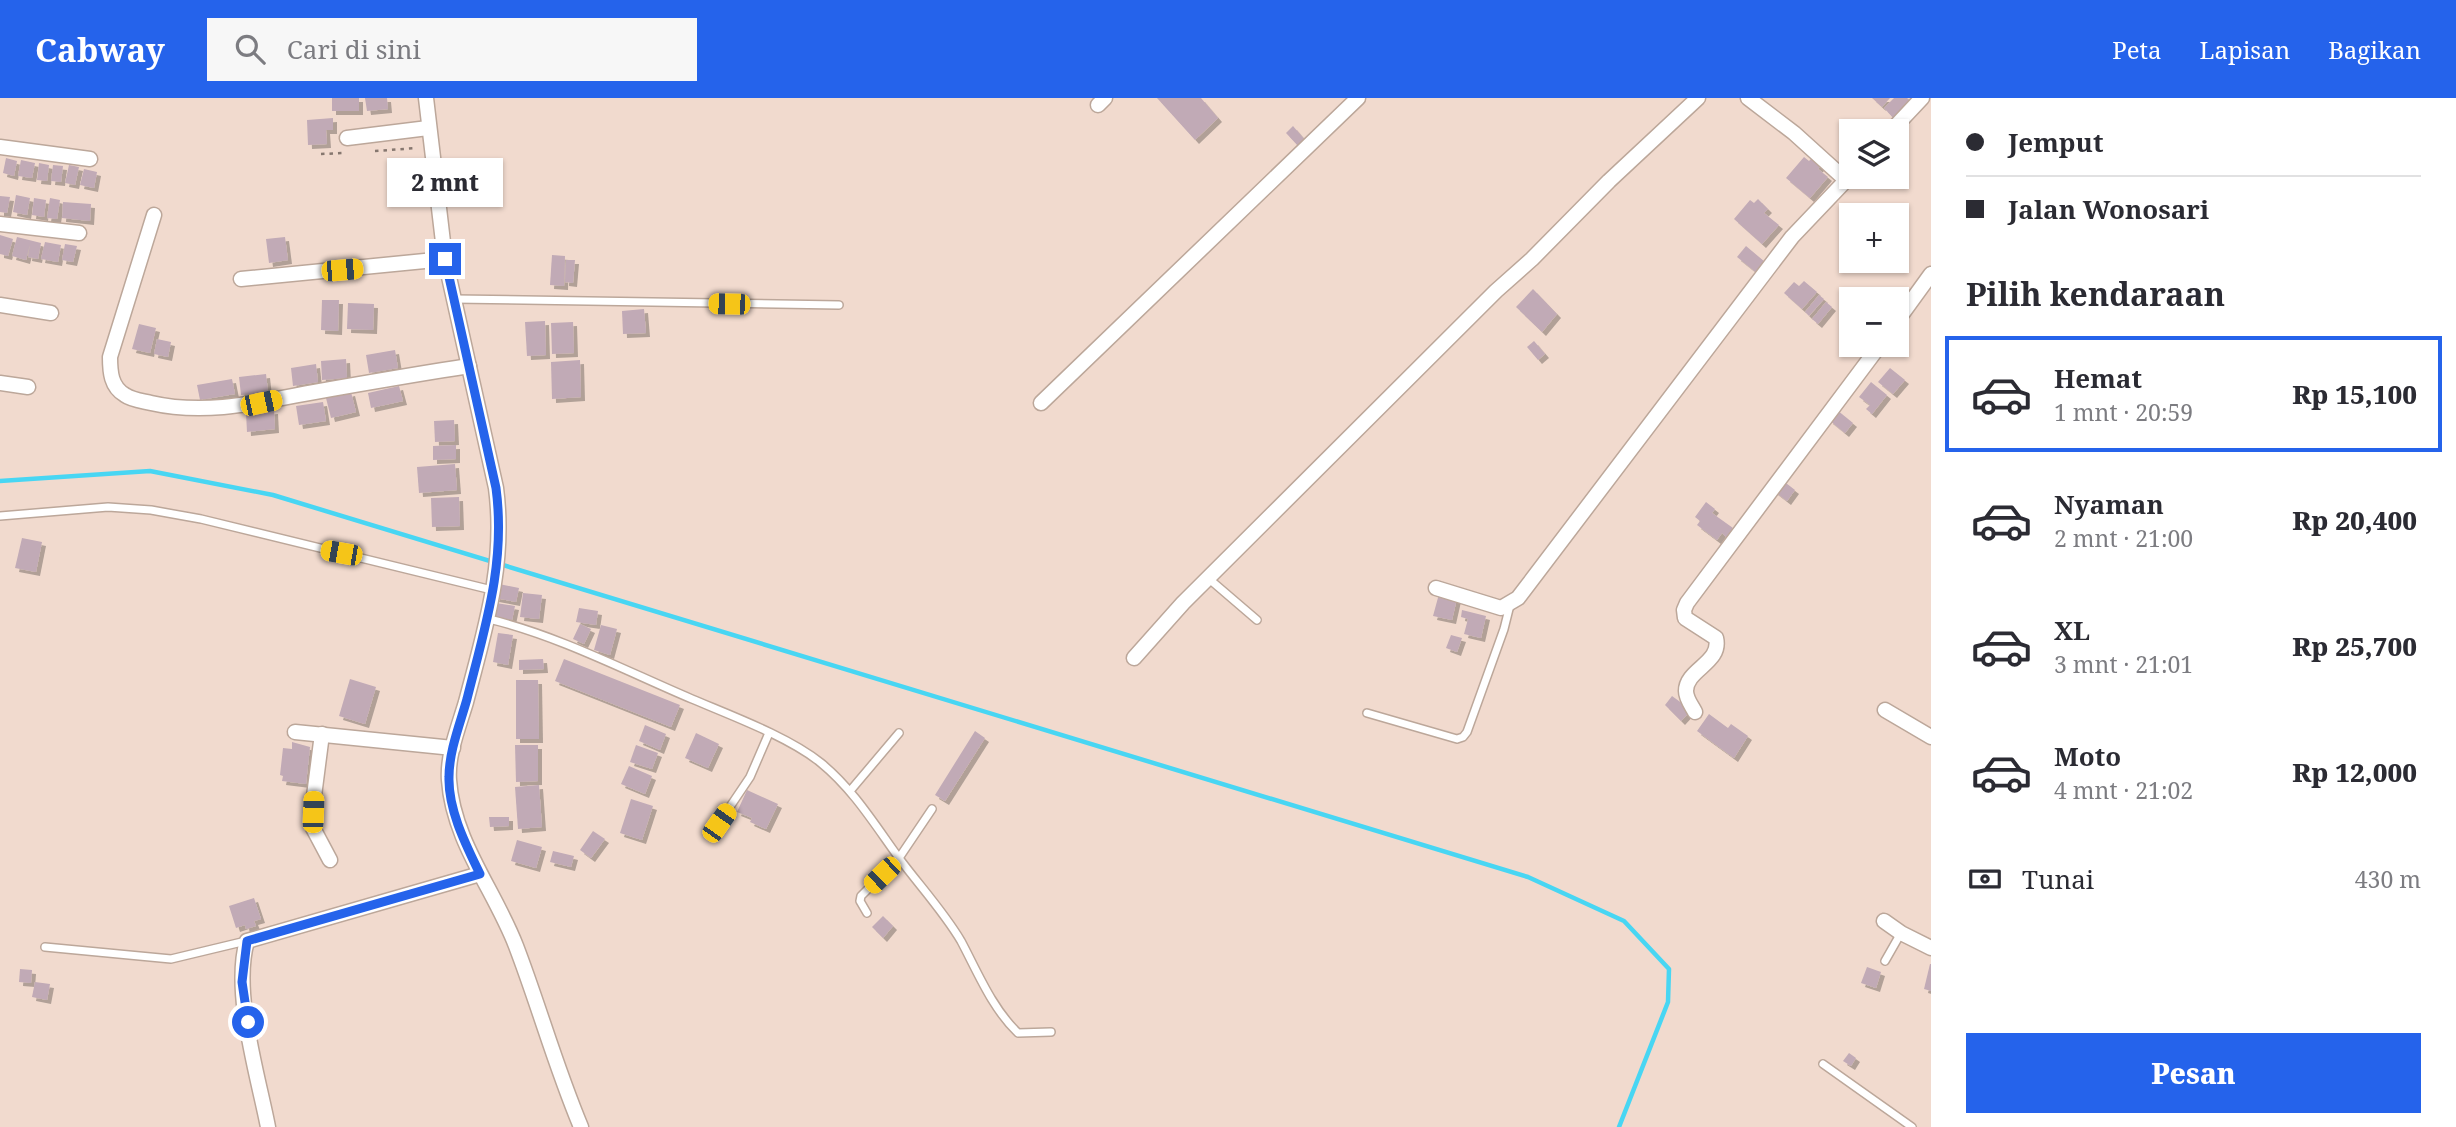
<!DOCTYPE html>
<html lang="id">
<head>
<meta charset="utf-8">
<style>
  body { margin:0; font-family:"Noto Serif",serif; background:#f7f7f7; color:#2b2b33; height:100vh; display:flex; flex-direction:column; font-size:26px; white-space:nowrap }
  * { box-sizing:border-box; margin:0 }
  p { font-size:23px; color:#7c7c81 }
  .icon { flex:none; width:38px; height:38px; fill:none; stroke:currentColor; stroke-width:2; stroke-linecap:round; stroke-linejoin:round }
  .map { position:relative; flex:1; overflow:hidden }
  .drawer { display:flex; flex-direction:column; background:#fff; width:525px }
  .drawer>* { flex:none }
  .hud { display:grid; align-content:center; height:154px; padding:0 35px; background:#fff }
  .fabs { position:absolute; left:1839px; top:21px; display:grid; gap:14px }
  .fabs a { display:grid; place-items:center; width:70px; height:70px; border-radius:0px; background:#fff; box-shadow:0 2px 5px #0004; font-size:35px }
  .end { position:absolute; width:32px; height:32px; margin:-16px; border:9px solid #2563eb; background:#fff; box-shadow:0 0 0 4px #fff }
  .from { border-radius:50% }
  .bubble { position:absolute; height:49px; border-radius:0px; background:#fff; box-shadow:0 2px 5px #0004; font-size:23px; font-weight:800; line-height:49px; text-align:center }
  .car { position:absolute; width:21px; height:42px; margin:-21px -10px; border-radius:9px; box-shadow:0 0 5px 2px #0007; background:linear-gradient(#f5c518 24%,#345 0 40%,#f5c518 0 76%,#345 0 86%,#f5c518 0) }
  .hud b { display:flex; align-items:center; gap:24px; height:66px; font-size:26px }
  .hud b+b { border-top:2px solid #e1e1e2 }
  .hud i { width:18px; height:18px; background:#2b2b33 }
  ul { padding:0; list-style:none }
  li { display:flex; align-items:center; gap:21px; height:116px; margin:0 14px 10px; padding:0 21px; border:4px solid transparent; border-radius:0px }
  li div { flex:1 }
  li b { display:block; font-size:26px }
  li em { font-style:normal; font-weight:800 }
  li.current { border-color:#2563eb }
  li>.icon { width:63px; height:63px; stroke-width:1.5 }
  h2 { padding:0 35px; font-size:32px; line-height:84px }
  .pay { display:flex; align-items:center; gap:18px; height:77px; padding:0 35px; font-size:26px }
  .pay p { margin-inline-start:auto }
  .cta { display:flex; gap:14px; margin-top:auto; padding:14px 35px }
  .cta a { flex:1; height:80px; border-radius:0px; background:#2563eb; color:#fff; font-size:28px; font-weight:800; line-height:80px; text-align:center }
  header { display:flex; align-items:center; gap:42px; box-sizing:border-box; height:98px; padding:0 35px; background:#2563eb; color:#fff }
  header strong { font-size:33px }
  nav { display:flex; gap:38px; margin-inline-start:auto; font-size:24px }
  .search { width:490px; height:63px; background:#f7f7f7; display:flex; align-items:center; gap:18px; box-sizing:border-box; padding:0 24px; border-radius:0px; color:#7c7c81; font-size:26px }
  main { display:flex; flex:1; min-height:0 }
  .map>svg:first-child { display:block }
  .lines { fill:none; stroke-linecap:round; stroke-linejoin:round }
  .stream { stroke:#48d6f3; stroke-width:4.5 }
  .building { fill:#c1aab6; filter:url(#shadow) }
  .service-casing { stroke:#bca79a; stroke-width:10 }
  .minor-casing { stroke:#bca79a; stroke-width:17 }
  .path { stroke:#86776f; stroke-width:2.5; stroke-dasharray:3.5 5; stroke-linecap:butt }
  .service { stroke:#fff; stroke-width:7 }
  .minor { stroke:#fff; stroke-width:14 }
  .route { stroke:#2563eb; stroke-width:9 }
</style>
</head>
<body>
<header>
<strong>Cabway</strong>
<div class="search"><svg class="icon" aria-label="search" viewBox="0 0 24 24"><circle cx="10" cy="10" r="6"/><path d="M15 15l6 6"/></svg>Cari di sini</div>
<nav><a>Peta</a><a>Lapisan</a><a>Bagikan</a></nav>
</header>
<main>
<div class="map">
<svg width="1931" height="1029" viewBox="0 0 1931 1029">
  <defs>
    <filter id="shadow"><feDropShadow dx="4" dy="4" stdDeviation="0" flood-color="#0004"/></filter>
  </defs>
  <rect width="100%" height="100%" fill="#f1dace"/>
  <g class="lines">
    <polyline class="stream" points="0,383 150,373 273,397 1528,779 1624,823 1669,871 1668,904 1619,1029"/>
  </g>
  <g class="building">
    <rect x="332" y="0" width="27" height="13"/>
    <polygon points="365,0 387,0 388,11 367,13"/>
    <polygon points="1157,0 1201,0 1218,20 1195,42"/>
    <polygon points="1872,0 1890,0 1882,9"/>
    <polygon points="1894,0 1907,0 1911,3 1895,22 1884,10"/>
    <polygon points="333,20 333,32 326,32 327,46 308,47 307,22"/>
    <polygon points="1293,28 1305,42 1299,49 1286,35"/>
    <polygon points="1804,59 1809,63 1813,59 1822,67 1818,71 1828,79 1810,100 1786,80"/>
    <polygon points="6,60 17,63 14,78 3,75"/>
    <polygon points="21,62 35,65 32,80 18,78"/>
    <polygon points="39,65 49,67 47,83 37,82"/>
    <polygon points="53,67 63,68 61,84 51,83"/>
    <polygon points="69,67 79,69 75,87 65,85"/>
    <polygon points="84,71 97,74 94,90 80,87"/>
    <polygon points="16,97 30,100 27,117 13,114"/>
    <polygon points="0,98 10,99 7,115 0,114"/>
    <polygon points="34,100 46,102 44,119 32,117"/>
    <polygon points="50,100 60,102 57,121 47,120"/>
    <polygon points="1758,101 1768,111 1764,115 1779,127 1762,146 1734,121 1750,102 1754,105"/>
    <polygon points="63,104 91,106 90,123 62,120"/>
    <polygon points="0,137 13,141 8,158 0,156"/>
    <polygon points="17,139 41,145 38,161 28,159 30,146 26,162 12,158"/>
    <polygon points="285,139 288,162 269,165 266,141"/>
    <polygon points="45,144 61,147 58,164 41,161"/>
    <polygon points="65,146 77,148 73,164 62,162"/>
    <polygon points="1746,148 1765,164 1757,175 1737,159"/>
    <polygon points="552,157 565,158 564,188 550,187"/>
    <polygon points="566,162 575,162 573,185 565,184"/>
    <polygon points="1804,183 1817,194 1802,211 1784,195 1794,184 1799,188"/>
    <polygon points="1533,191 1557,216 1542,234 1516,209"/>
    <polygon points="1819,197 1824,201 1809,218 1805,214"/>
    <polygon points="322,202 339,202 338,233 321,232"/>
    <polygon points="1826,204 1832,209 1818,226 1812,221"/>
    <polygon points="348,205 374,206 373,232 347,231"/>
    <polygon points="644,211 646,235 623,236 622,213"/>
    <polygon points="545,223 546,257 527,258 525,224"/>
    <polygon points="573,224 574,255 552,256 551,225"/>
    <polygon points="139,226 156,230 150,255 132,251"/>
    <polygon points="157,241 171,244 168,259 154,256"/>
    <polygon points="1534,243 1545,256 1538,262 1527,249"/>
    <polygon points="395,252 398,270 369,275 366,257"/>
    <polygon points="346,261 347,280 322,282 321,263"/>
    <polygon points="580,262 581,299 552,301 551,264"/>
    <polygon points="316,266 318,284 293,288 291,270"/>
    <polygon points="1890,270 1905,282 1893,296 1878,284"/>
    <polygon points="266,276 268,294 241,297 239,279"/>
    <polygon points="232,281 235,296 200,302 197,287"/>
    <polygon points="1871,284 1887,297 1872,316 1866,311 1870,307 1859,299"/>
    <polygon points="399,288 403,303 371,310 368,295"/>
    <polygon points="351,294 356,314 331,320 326,300"/>
    <polygon points="323,304 326,323 299,327 296,308"/>
    <polygon points="274,312 275,331 247,334 246,315"/>
    <polygon points="1837,312 1853,325 1845,335 1829,322"/>
    <polygon points="454,322 455,343 435,344 434,323"/>
    <polygon points="456,347 456,361 433,362 433,348"/>
    <polygon points="455,366 457,392 419,395 417,369"/>
    <polygon points="1782,382 1795,392 1787,403 1774,393"/>
    <polygon points="459,399 460,428 432,429 431,400"/>
    <polygon points="1706,404 1715,411 1712,415 1733,430 1726,439 1722,435 1717,442 1697,427 1700,423 1695,419"/>
    <polygon points="22,440 42,444 36,474 15,470"/>
    <polygon points="499,486 519,490 516,504 495,500"/>
    <polygon points="523,495 542,497 539,521 520,519"/>
    <polygon points="1439,496 1457,500 1452,522 1433,518"/>
    <polygon points="496,505 515,508 512,522 494,519"/>
    <polygon points="579,510 598,513 596,527 576,524"/>
    <polygon points="1462,512 1486,518 1481,540 1464,536 1468,521 1461,519"/>
    <polygon points="580,526 591,531 584,546 573,541"/>
    <polygon points="601,527 617,531 610,557 594,552"/>
    <polygon points="498,535 513,537 508,567 493,564"/>
    <polygon points="1451,537 1462,540 1457,554 1446,550"/>
    <polygon points="543,561 544,571 519,572 519,562"/>
    <polygon points="564,561 680,607 671,629 555,583"/>
    <polygon points="350,581 376,589 365,626 339,618"/>
    <polygon points="516,582 538,582 539,641 516,641"/>
    <polygon points="1672,598 1683,606 1685,603 1693,610 1681,623 1665,607"/>
    <polygon points="1709,616 1728,630 1731,626 1748,638 1734,660 1697,633"/>
    <polygon points="645,627 666,636 660,652 639,643"/>
    <polygon points="975,633 985,640 945,703 935,697"/>
    <polygon points="696,635 719,646 708,670 685,660"/>
    <polygon points="292,644 310,649 306,686 282,683 283,678 280,677 283,650 292,651"/>
    <polygon points="515,647 538,647 538,683 516,684"/>
    <polygon points="636,647 658,655 652,671 630,664"/>
    <polygon points="629,668 652,678 645,696 621,686"/>
    <polygon points="539,687 542,729 518,731 515,689"/>
    <polygon points="747,692 778,706 766,731 750,724 752,720 737,714"/>
    <polygon points="631,701 653,708 642,742 620,735"/>
    <polygon points="489,719 509,719 509,728 490,729"/>
    <polygon points="593,733 605,741 591,760 580,752"/>
    <polygon points="517,742 542,749 536,770 511,763"/>
    <polygon points="553,753 574,758 571,769 550,764"/>
    <polygon points="254,800 261,821 254,823 256,828 246,831 245,827 236,830 229,808"/>
    <polygon points="883,818 893,828 883,840 872,829"/>
    <polygon points="1930,866 1931,866 1931,893 1924,891"/>
    <polygon points="1867,869 1881,874 1876,890 1861,885"/>
    <polygon points="20,871 32,872 31,885 19,884"/>
    <polygon points="35,884 50,886 47,902 32,899"/>
    <polygon points="1849,955 1856,960 1851,968 1843,963"/>
  </g>
  <g class="lines">
    <defs>
      <g id="service">
        <polyline points="454,201 839,207"/>
        <polyline points="0,418 108,409 151,412 201,421 492,492"/>
        <polyline points="1208,480 1257,522"/>
        <path d="M489,521C559,538 626,573 692,601C732,618 789,639 821,665C853,691 875,727 899,760L932,711"/>
        <polyline points="1367,615 1457,641 1463,639 1467,634 1504,531 1510,507"/>
        <polyline points="850,693 899,635"/>
        <polyline points="719,725 750,679 769,635"/>
        <path d="M867,815L860,803L861,798L899,760C919,787 944,814 961,843C978,875 992,910 1018,935L1051,934"/>
        <polyline points="45,849 171,861 246,843"/>
        <polyline points="1885,863 1901,835"/>
        <polyline points="1823,966 1912,1029"/>
      </g>
      <g id="minor">
        <path d="M426,0L445,161L496,390C506,466 485,531 466,604C459,628 447,657 449,682C453,743 495,793 516,848C539,908 556,970 581,1029"/>
        <polyline points="1748,0 1794,35 1846,82"/>
        <polyline points="1098,7 1105,0"/>
        <polyline points="1891,33 1922,0"/>
        <polyline points="347,40 428,30"/>
        <polyline points="0,49 90,61"/>
        <path d="M154,117L110,259C110,274 111,289 125,297C132,302 143,303 151,305C212,319 271,301 331,291C377,283 423,275 469,268"/>
        <polyline points="0,126 79,135"/>
        <polyline points="241,181 445,161"/>
        <polyline points="0,207 51,215"/>
        <polyline points="1897,223 1931,176"/>
        <polyline points="0,285 28,289"/>
        <polyline points="1041,305 1358,0"/>
        <polyline points="1436,490 1501,510 1518,500 1792,139 1852,76"/>
        <polyline points="1134,560 1183,505 1496,193 1532,161 1609,83 1698,0"/>
        <polyline points="1885,612 1931,639"/>
        <path d="M1695,614C1692,608 1686,601 1686,593C1686,571 1722,565 1716,540L1685,520L1684,512L1687,505L1880,247"/>
        <polyline points="295,634 453,650"/>
        <polyline points="322,636 314,698 313,730 330,762"/>
        <polyline points="1884,823 1901,835 1931,850"/>
        <path d="M268,1029C258,977 232,894 247,843L480,776"/>
      </g>
    </defs>
    <use href="#service" class="service-casing"/>
    <use href="#minor" class="minor-casing"/>
    <g class="path">
      <polyline points="375,53 417,50"/>
      <polyline points="321,56 344,55"/>
    </g>
    <use href="#service" class="service"/>
    <use href="#minor" class="minor"/>
  </g>
  <g class="lines">
    <path class="route" d="M248,924L242,884L247,843L480,776C466,747 448,712 449,679C449,653 460,626 467,601C485,529 506,465 496,390L445,161"/>
  </g>
</svg>
<div class="fabs">
<a><svg class="icon" aria-label="layers" viewBox="0 0 24 24"><path d="M12 4l9 5-9 5-9-5zM3 14l9 5 9-5"/></svg></a>
<a>+</a>
<a>−</a>
</div>
<i class="end from" style="left:248px;top:924px"></i>
<i class="end" style="left:445px;top:161px"></i>
<div class="bubble" style="left:387px;top:60px;width:116px">2 mnt</div>
<i class="car" style="left:342px;top:172px;rotate:85deg"></i>
<i class="car" style="left:729px;top:206px;rotate:271deg"></i>
<i class="car" style="left:261px;top:305px;rotate:78deg"></i>
<i class="car" style="left:341px;top:455px;rotate:280deg"></i>
<i class="car" style="left:313px;top:714px;rotate:2deg"></i>
<i class="car" style="left:719px;top:725px;rotate:35deg"></i>
<i class="car" style="left:882px;top:777px;rotate:226deg"></i>
</div>
<section class="drawer">
<div class="hud">
<b><i class="from"></i>Jemput</b>
<b><i></i>Jalan Wonosari</b>
</div>
<h2>Pilih kendaraan</h2>
<ul>
<li class="current"><svg class="icon" aria-label="car" viewBox="0 0 24 24"><path d="M5 17H2v-5l4-1 3-4h7l3 4 3 1v5h-3M9 17h6M6 11h13"/><circle cx="7" cy="17" r="2"/><circle cx="17" cy="17" r="2"/></svg><div><b>Hemat</b><p>1 mnt · 20:59</p></div><em>Rp 15,100</em></li>
<li><svg class="icon" aria-label="car" viewBox="0 0 24 24"><path d="M5 17H2v-5l4-1 3-4h7l3 4 3 1v5h-3M9 17h6M6 11h13"/><circle cx="7" cy="17" r="2"/><circle cx="17" cy="17" r="2"/></svg><div><b>Nyaman</b><p>2 mnt · 21:00</p></div><em>Rp 20,400</em></li>
<li><svg class="icon" aria-label="car" viewBox="0 0 24 24"><path d="M5 17H2v-5l4-1 3-4h7l3 4 3 1v5h-3M9 17h6M6 11h13"/><circle cx="7" cy="17" r="2"/><circle cx="17" cy="17" r="2"/></svg><div><b>XL</b><p>3 mnt · 21:01</p></div><em>Rp 25,700</em></li>
<li><svg class="icon" aria-label="car" viewBox="0 0 24 24"><path d="M5 17H2v-5l4-1 3-4h7l3 4 3 1v5h-3M9 17h6M6 11h13"/><circle cx="7" cy="17" r="2"/><circle cx="17" cy="17" r="2"/></svg><div><b>Moto</b><p>4 mnt · 21:02</p></div><em>Rp 12,000</em></li>
</ul>
<div class="pay"><svg class="icon" aria-label="cash" viewBox="0 0 24 24"><path d="M3 7h18v10H3z"/><circle cx="12" cy="12" r="2"/></svg>Tunai<p>430 m</p></div>
<div class="cta"><a>Pesan</a></div>
</section>
</main>
</body>
</html>
